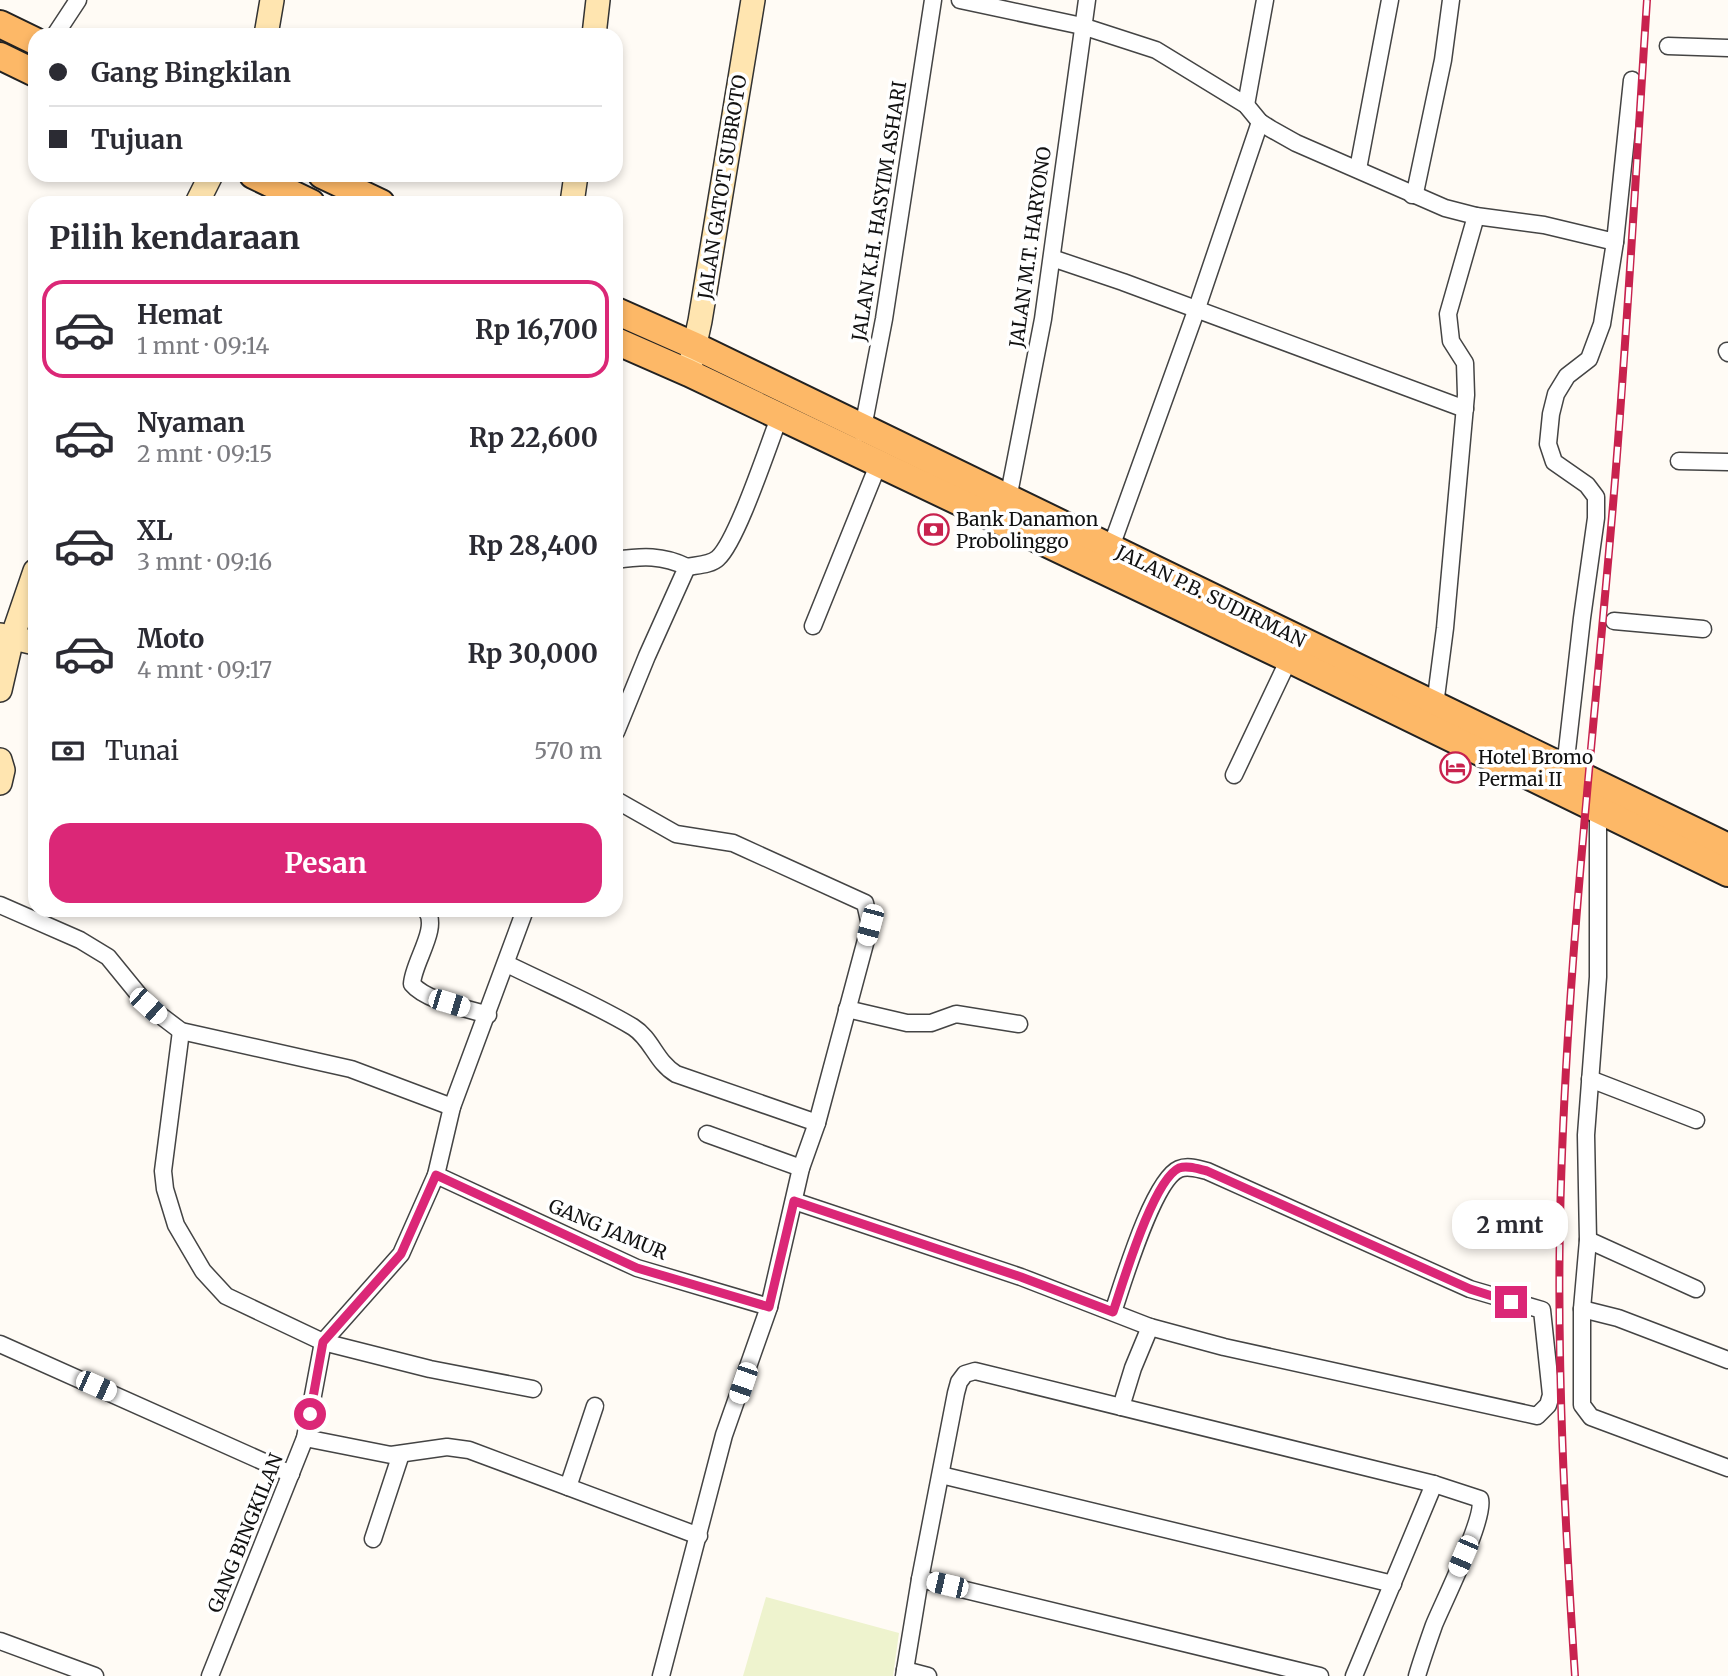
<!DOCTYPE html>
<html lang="id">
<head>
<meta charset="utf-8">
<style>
  body { margin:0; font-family:Merriweather,serif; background:#f2f2f3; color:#2b2b33; height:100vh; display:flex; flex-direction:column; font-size:26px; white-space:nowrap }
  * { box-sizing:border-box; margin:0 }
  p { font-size:23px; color:#7c7c81 }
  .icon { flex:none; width:38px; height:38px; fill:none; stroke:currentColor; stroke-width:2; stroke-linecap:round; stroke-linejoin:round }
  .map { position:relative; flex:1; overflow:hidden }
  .sheet { position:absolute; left:28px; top:196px; width:595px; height:721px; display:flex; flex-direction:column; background:#fff; border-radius:21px; box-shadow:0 4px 10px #0003 }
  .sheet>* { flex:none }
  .hud { position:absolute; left:28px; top:28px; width:595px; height:154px; border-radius:21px; box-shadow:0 4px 10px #0003; display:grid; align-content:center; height:154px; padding:0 21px; background:#fff }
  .end { position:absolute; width:32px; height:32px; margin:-16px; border:9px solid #db2777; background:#fff; box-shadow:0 0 0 4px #fff }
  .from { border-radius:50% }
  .bubble { position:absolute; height:49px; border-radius:21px; background:#fff; box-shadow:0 4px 10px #0003; font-size:23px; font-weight:700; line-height:49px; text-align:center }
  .car { position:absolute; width:21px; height:42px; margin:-21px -10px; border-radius:9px; box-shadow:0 0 5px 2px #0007; background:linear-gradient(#fff 24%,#345 0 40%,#fff 0 76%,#345 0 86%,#fff 0) }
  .hud b { display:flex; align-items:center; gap:24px; height:66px; font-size:26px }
  .hud b+b { border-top:2px solid #e1e1e2 }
  .hud i { width:18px; height:18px; background:#2b2b33 }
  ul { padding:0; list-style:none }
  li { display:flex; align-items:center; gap:21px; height:98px; margin:0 14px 10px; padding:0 7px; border:4px solid transparent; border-radius:21px }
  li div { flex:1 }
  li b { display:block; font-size:26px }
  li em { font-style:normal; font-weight:700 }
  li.active { border-color:#db2777 }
  li>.icon { width:63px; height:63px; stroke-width:1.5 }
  h2 { padding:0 21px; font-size:32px; line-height:84px }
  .pay { display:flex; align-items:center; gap:18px; height:77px; padding:0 21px; font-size:26px }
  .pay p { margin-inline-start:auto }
  .primary-button { display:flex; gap:14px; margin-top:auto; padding:14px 21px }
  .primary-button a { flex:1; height:80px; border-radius:21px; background:#db2777; color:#fff; font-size:28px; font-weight:700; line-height:80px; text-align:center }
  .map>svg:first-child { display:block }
  .pitch { fill:#eef3ce }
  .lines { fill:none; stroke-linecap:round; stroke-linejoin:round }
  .street-casing { stroke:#444; stroke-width:19 }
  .secondary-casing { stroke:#333; stroke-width:26 }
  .primary-casing { stroke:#222; stroke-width:30 }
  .street { stroke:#fff; stroke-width:16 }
  .secondary { stroke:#ffe5b0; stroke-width:23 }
  .primary { stroke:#fdb867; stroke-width:26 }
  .rail-casing { stroke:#c8224e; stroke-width:8 }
  .rail { stroke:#fff; stroke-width:5; stroke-dasharray:16; stroke-linecap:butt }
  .route { stroke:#db2777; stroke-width:9 }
  .labels { text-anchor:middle; stroke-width:7; stroke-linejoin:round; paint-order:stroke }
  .street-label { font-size:19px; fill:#111; stroke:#fff }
  .poi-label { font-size:19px; fill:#111; stroke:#fff; text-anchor:start }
</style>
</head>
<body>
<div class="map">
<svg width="1728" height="1676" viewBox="0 0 1728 1676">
  <rect width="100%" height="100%" fill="#fffbf5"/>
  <polygon class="pitch" points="766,1597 899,1633 893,1676 743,1676"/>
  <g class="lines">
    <defs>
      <g id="street">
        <polyline points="960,0 1082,26 1156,50 1246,105 1260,122 1271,129 1296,143 1445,208 1476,216 1544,225 1615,242"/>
        <polyline points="55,35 78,0"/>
        <polyline points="1668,46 1728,48"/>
        <polyline points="1246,105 1265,0"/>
        <polyline points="1358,169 1390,0"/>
        <polyline points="1412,195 1416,188 1443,60 1451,0"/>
        <polyline points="1052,258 1123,282 1465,409"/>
        <polyline points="1727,351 1728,353"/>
        <polyline points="862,433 884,319 933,0"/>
        <polyline points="1679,461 1728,462"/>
        <polyline points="1008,499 1043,319 1087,0"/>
        <polyline points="1111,547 1196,311 1260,122"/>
        <path d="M616,560C642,556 663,555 687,567L647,656L616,732"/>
        <path d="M687,567C697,565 711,565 718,558C737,541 768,446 779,418"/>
        <polyline points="1614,621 1703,629"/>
        <polyline points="813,626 878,465"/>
        <polyline points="1435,705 1445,628 1466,395 1465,363 1451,341 1448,314 1476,216"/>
        <polyline points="1565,768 1582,618 1596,518 1596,497 1587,485 1554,462 1548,444 1551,414 1556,394 1567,376 1589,359 1602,324 1615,242 1632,80"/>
        <polyline points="1234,775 1289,659"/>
        <polyline points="616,800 676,834 733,843 865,903 870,925 817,1123 801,1168 769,1307 724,1435 661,1676"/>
        <polyline points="1598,809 1598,977 1586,1135 1588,1240 1582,1309 1582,1405 1591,1417 1728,1468"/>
        <polyline points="0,905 80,940 108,957 148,1006 181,1031 351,1069 452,1107"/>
        <path d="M426,910C440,928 413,962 412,984C426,1001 466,1008 488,1015"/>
        <path d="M507,964C547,984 595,1004 633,1027C652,1039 656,1062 676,1074L817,1123"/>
        <polyline points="847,1009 907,1023 931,1023 956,1014 1019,1024"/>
        <polyline points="181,1031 163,1171 165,1189 176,1225 203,1271 226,1296 323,1342 430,1369 533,1389"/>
        <polyline points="1590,1079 1696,1120"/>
        <polyline points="707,1134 801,1168"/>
        <polyline points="436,1175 637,1268 769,1307"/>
        <path d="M794,1201L1021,1277L1150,1327L1224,1347L1537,1416L1548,1405L1551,1395L1542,1310L1470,1289L1207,1171C1198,1169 1188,1165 1179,1169C1153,1180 1123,1283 1113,1312"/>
        <polyline points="1588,1240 1696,1289"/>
        <polyline points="1582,1309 1618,1318 1728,1360"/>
        <polyline points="0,1344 291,1474"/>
        <polyline points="1121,1407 1133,1368 1150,1327"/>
        <polyline points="305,1438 391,1455 447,1447 469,1450 699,1536"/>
        <polyline points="941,1475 1393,1584"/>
        <polyline points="568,1487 595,1406"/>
        <polyline points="373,1539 401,1454"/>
        <polyline points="920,1579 1320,1676"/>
        <polyline points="0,1641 95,1676"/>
        <polyline points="905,1670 928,1676"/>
        <polyline points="210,1676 305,1438 323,1342 401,1254 436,1175 452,1107 525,910"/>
        <path d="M904,1676L920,1579L956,1393L959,1382L965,1374L975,1371L1434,1484L1480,1499C1486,1517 1443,1603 1434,1625C1428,1642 1422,1659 1417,1676"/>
        <polyline points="1354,1676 1434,1484"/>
      </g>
      <g id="secondary">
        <polyline points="266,35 272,0"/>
        <polyline points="594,35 598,0"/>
        <polyline points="197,203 211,175"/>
        <polyline points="572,203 576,175"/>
        <polyline points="691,362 700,321 753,0"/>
        <polyline points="0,635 35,643"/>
        <polyline points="0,690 12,638 35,571"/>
        <polyline points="0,760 3,770 0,783"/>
      </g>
      <g id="primary">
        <polyline points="0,24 35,41"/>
        <polyline points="0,56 35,73"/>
        <polyline points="253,175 311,203"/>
        <polyline points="322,175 381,203"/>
        <polyline points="616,311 695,346 1728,847"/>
        <polyline points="616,341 689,373 1289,659 1728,873"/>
      </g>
    </defs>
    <use href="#street" class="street-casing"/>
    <use href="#secondary" class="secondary-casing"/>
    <use href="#primary" class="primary-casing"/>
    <use href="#street" class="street"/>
    <use href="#secondary" class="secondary"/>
    <use href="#primary" class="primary"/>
    <defs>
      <path id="rail" d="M1575,1676C1565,1524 1557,1373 1560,1221C1565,982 1593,743 1613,505C1627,337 1636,168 1647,0"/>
    </defs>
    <use href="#rail" class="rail-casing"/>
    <use href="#rail" class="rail"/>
  </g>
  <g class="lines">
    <path class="route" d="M310,1414L323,1342L401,1254L436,1175L637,1268L769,1307L794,1201L1021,1277L1113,1312C1123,1283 1153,1180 1179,1168C1188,1165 1198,1169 1207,1171L1470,1289L1511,1302"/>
  </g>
  <defs>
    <symbol id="bank-ring" viewBox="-11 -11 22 22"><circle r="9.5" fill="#fff" stroke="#c8224e" stroke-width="1.5"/><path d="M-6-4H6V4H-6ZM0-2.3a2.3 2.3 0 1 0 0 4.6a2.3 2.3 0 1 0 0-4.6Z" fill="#c8224e"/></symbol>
    <symbol id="hotel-ring" viewBox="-11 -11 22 22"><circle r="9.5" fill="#fff" stroke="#c8224e" stroke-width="1.5"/><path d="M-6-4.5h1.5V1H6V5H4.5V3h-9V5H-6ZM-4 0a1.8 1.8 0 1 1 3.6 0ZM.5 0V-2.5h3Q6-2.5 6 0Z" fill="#c8224e"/></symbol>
  </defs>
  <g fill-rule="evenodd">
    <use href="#bank-ring" x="916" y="512" width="35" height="35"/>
    <use href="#hotel-ring" x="1438" y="750" width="35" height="35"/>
  </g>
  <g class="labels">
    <g class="street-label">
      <text transform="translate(722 187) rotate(-81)" y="7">JALAN GATOT SUBROTO</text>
      <text transform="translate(879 211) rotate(-81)" y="7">JALAN K.H. HASYIM ASHARI</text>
      <text transform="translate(1030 247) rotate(-82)" y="7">JALAN M.T. HARYONO</text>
      <text transform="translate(1211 596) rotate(26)" y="7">JALAN P.B. SUDIRMAN</text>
      <text transform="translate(608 1229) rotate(23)" y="7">GANG JAMUR</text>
      <text transform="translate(245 1533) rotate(-68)" y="7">GANG BINGKILAN</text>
    </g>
    <g class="poi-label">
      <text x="956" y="526">Bank Danamon<tspan x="956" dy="22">Probolinggo</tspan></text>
      <text x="1478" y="764">Hotel Bromo<tspan x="1478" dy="22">Permai II</tspan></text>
    </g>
  </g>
</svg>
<i class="end from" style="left:310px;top:1414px"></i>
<i class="end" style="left:1511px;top:1302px"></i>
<div class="bubble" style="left:1452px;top:1200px;width:116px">2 mnt</div>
<i class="car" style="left:870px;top:925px;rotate:195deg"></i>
<i class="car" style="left:449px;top:1003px;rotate:107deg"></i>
<i class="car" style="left:148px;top:1006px;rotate:132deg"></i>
<i class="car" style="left:743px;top:1383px;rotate:199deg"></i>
<i class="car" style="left:96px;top:1386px;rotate:114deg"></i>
<i class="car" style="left:1463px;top:1556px;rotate:203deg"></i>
<i class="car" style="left:947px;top:1585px;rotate:283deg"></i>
<div class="hud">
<b><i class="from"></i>Gang Bingkilan</b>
<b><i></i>Tujuan</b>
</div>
<section class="sheet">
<h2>Pilih kendaraan</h2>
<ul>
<li class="active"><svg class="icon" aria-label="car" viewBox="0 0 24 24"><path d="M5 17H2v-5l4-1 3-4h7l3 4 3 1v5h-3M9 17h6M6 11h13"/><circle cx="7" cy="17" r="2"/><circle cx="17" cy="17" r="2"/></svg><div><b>Hemat</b><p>1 mnt · 09:14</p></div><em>Rp 16,700</em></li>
<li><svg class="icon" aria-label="car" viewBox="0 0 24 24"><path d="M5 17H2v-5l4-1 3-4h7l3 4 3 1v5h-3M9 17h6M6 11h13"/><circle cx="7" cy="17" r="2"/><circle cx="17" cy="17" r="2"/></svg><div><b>Nyaman</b><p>2 mnt · 09:15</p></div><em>Rp 22,600</em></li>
<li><svg class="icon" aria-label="car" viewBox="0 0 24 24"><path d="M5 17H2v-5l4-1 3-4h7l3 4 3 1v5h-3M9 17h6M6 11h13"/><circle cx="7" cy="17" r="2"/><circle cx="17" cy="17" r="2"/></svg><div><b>XL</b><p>3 mnt · 09:16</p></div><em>Rp 28,400</em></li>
<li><svg class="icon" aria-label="car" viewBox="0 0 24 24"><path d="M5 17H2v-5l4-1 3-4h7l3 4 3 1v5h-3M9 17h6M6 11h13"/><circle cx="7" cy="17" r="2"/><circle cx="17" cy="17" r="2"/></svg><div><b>Moto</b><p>4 mnt · 09:17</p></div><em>Rp 30,000</em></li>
</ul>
<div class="pay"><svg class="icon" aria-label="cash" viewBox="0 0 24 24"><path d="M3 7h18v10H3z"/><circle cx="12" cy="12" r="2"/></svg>Tunai<p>570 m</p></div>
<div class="primary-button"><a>Pesan</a></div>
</section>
</div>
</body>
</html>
